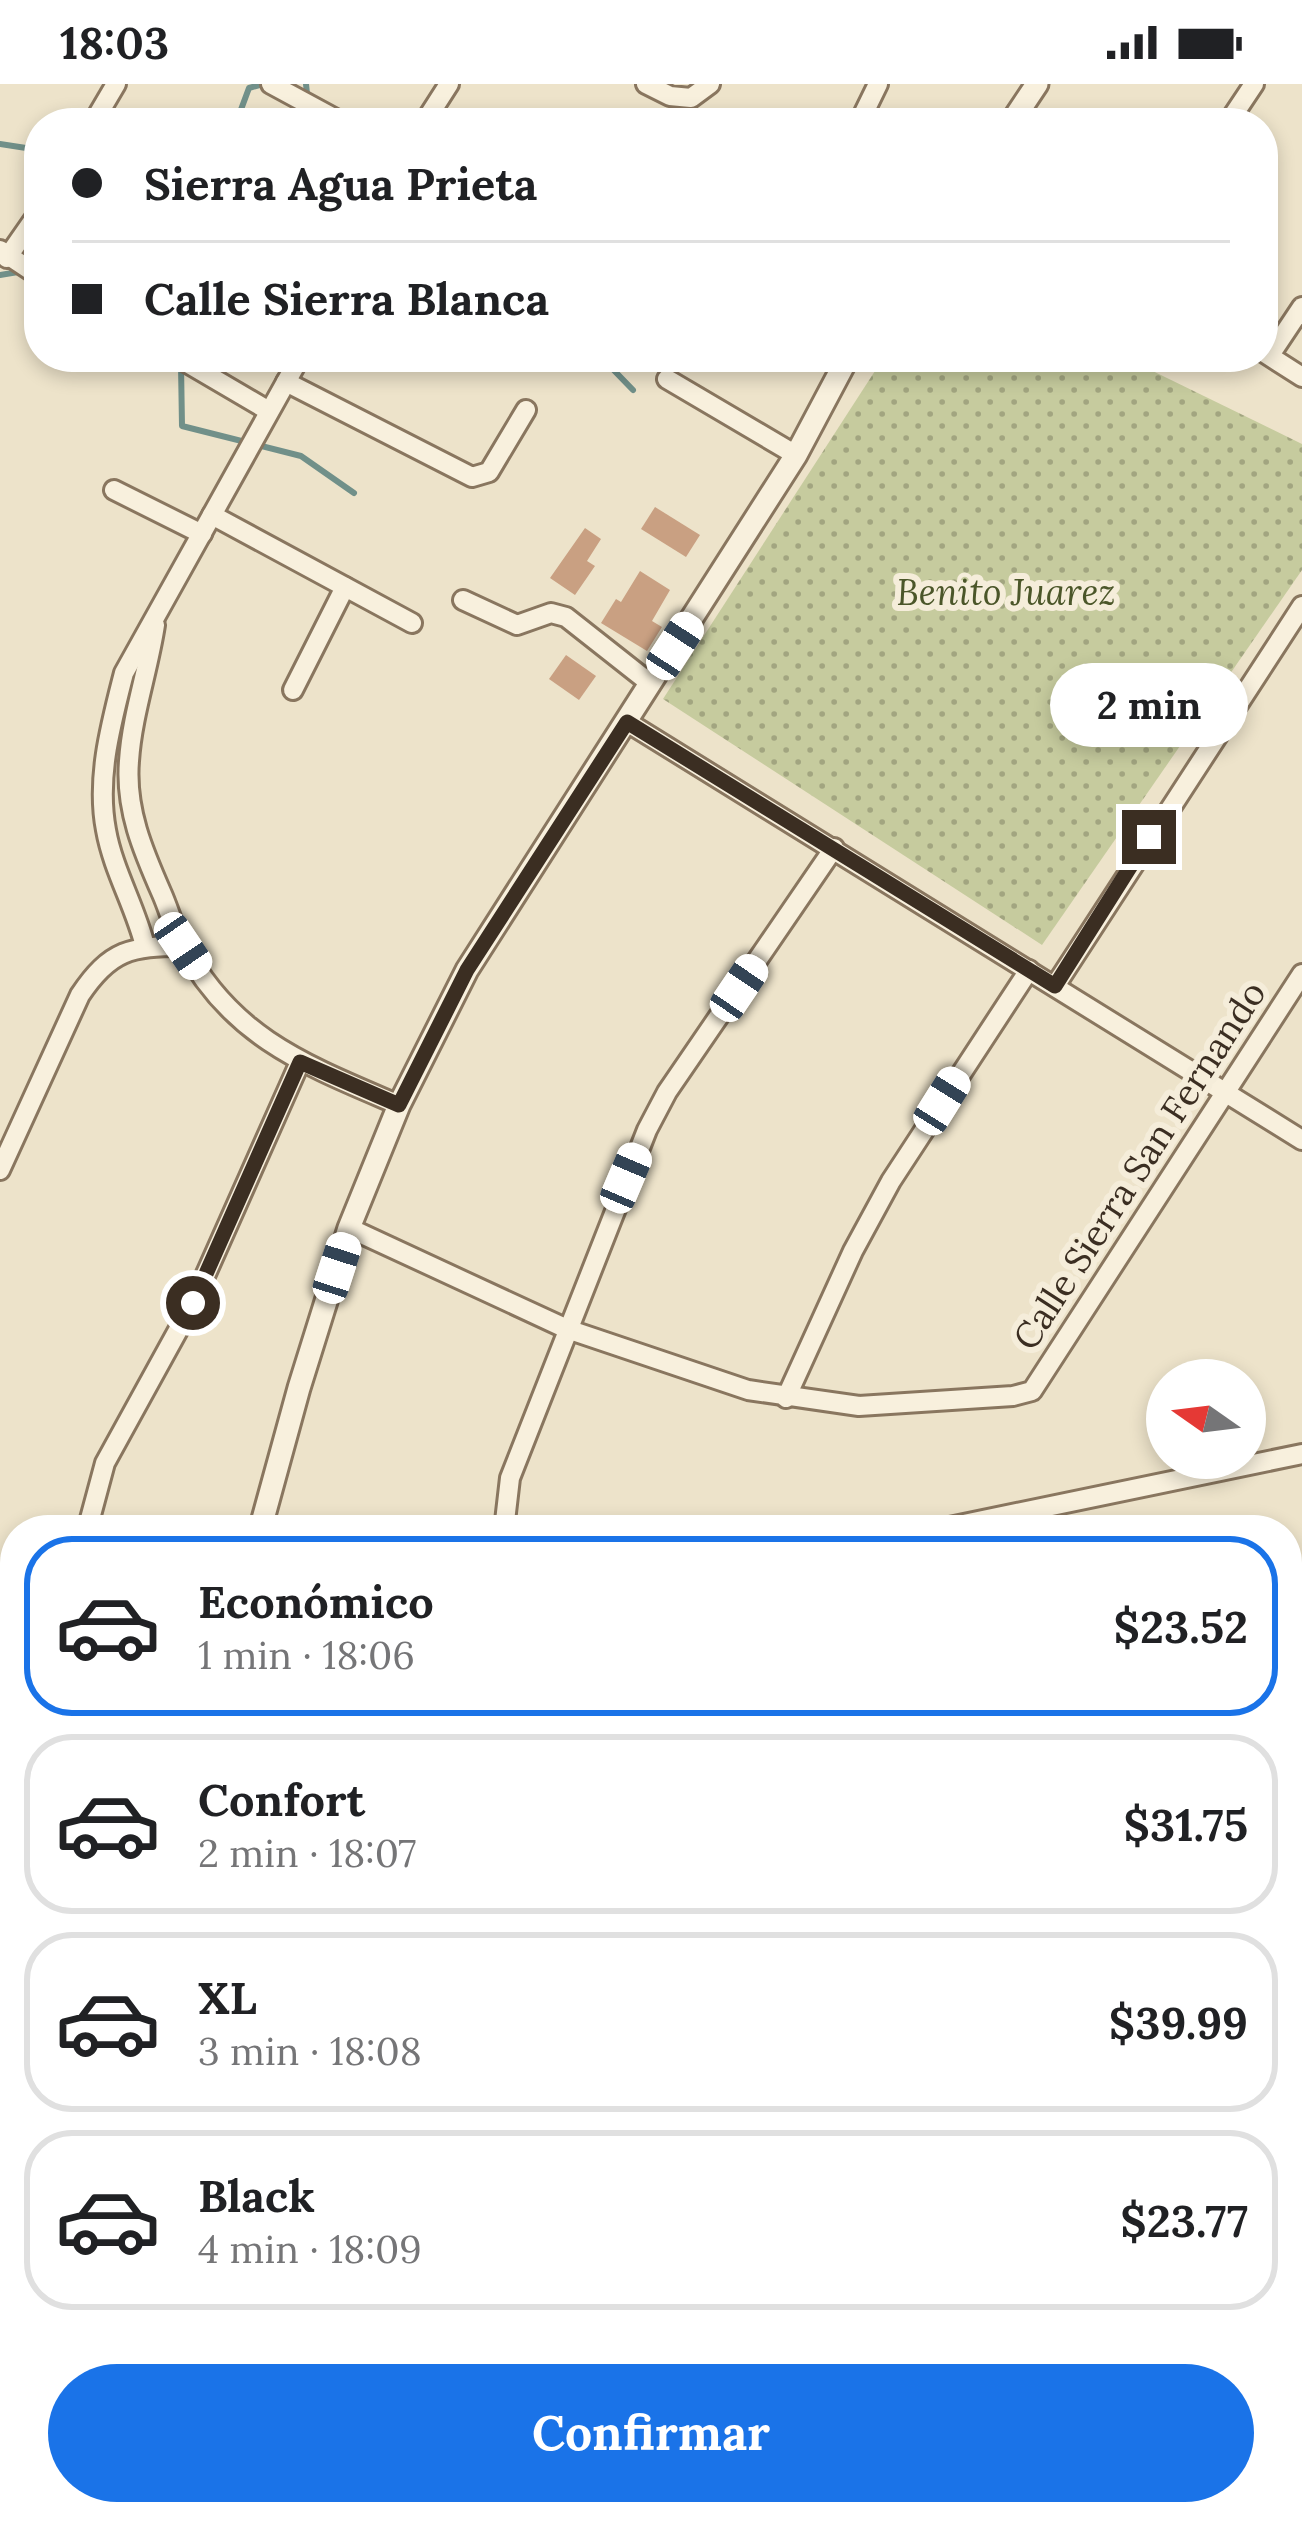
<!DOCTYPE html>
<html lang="es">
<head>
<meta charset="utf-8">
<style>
  body { margin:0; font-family:Lora,serif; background:#f2f2f2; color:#202124; height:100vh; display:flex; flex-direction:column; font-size:45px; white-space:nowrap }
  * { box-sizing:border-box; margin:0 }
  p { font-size:39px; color:#757577 }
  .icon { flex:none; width:66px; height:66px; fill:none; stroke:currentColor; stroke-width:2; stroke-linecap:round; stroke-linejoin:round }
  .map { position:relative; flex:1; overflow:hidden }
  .side { position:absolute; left:0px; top:1431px; width:1302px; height:1011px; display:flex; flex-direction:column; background:#fff; border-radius:48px 48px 0 0; box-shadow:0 6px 18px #0003 }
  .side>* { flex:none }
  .hud { position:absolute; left:24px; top:24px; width:1254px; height:264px; border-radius:48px; box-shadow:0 6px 18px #0003; display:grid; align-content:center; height:264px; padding:0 48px; background:#fff }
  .needle { width:78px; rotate:284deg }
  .fabs { position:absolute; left:1146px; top:1275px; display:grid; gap:24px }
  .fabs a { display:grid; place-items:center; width:120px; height:120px; border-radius:50%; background:#fff; box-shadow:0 6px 18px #0003; font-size:60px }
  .end { position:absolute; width:54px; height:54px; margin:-27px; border:15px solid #3b2e22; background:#fff; box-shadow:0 0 0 6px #fff }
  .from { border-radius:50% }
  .bubble { position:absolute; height:84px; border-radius:42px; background:#fff; box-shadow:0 6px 18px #0003; font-size:39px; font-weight:800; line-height:84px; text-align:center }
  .car { position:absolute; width:36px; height:72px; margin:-36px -18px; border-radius:15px; box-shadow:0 0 9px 3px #0007; background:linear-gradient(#fff 24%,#345 0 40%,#fff 0 76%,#345 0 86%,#fff 0) }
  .hud b { display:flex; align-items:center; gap:42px; height:114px; font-size:45px }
  .hud b+b { border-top:3px solid #e0e0e0 }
  .hud i { width:30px; height:30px; background:#202124 }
  ul { padding:21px 0 0; list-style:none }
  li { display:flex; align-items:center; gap:36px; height:180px; margin:0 24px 18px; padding:0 24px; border:6px solid #e0e0e0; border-radius:48px }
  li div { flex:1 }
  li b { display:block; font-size:45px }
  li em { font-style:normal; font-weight:800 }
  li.current { border-color:#1a73e8 }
  li>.icon { width:108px; height:108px; stroke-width:1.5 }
  .action { display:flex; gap:24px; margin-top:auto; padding:24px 48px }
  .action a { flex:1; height:138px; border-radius:72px; background:#1a73e8; color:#fff; font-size:48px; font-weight:800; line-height:138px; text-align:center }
  .status { display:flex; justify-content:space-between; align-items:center; height:84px; padding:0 60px; background:#fff; direction:ltr }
  .status svg { height:33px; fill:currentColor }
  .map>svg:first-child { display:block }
  .park { fill:url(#park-dots) }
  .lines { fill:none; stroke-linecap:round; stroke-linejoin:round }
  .stream { stroke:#719089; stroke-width:6 }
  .building { fill:#c9a082 }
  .minor-casing { stroke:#89765f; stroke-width:24 }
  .tertiary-casing { stroke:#89765f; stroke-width:27 }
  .minor { stroke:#f8f0dd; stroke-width:18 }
  .tertiary { stroke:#f8f0dd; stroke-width:21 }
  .route { stroke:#3b2e22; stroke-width:15 }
  .labels { text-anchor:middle; stroke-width:12; stroke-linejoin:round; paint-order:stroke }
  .park-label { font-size:36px; font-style:italic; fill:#4b5629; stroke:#f5edda }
  .street-label { font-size:36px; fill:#3b2e22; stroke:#f5edda }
</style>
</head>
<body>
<div class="status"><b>18:03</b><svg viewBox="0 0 49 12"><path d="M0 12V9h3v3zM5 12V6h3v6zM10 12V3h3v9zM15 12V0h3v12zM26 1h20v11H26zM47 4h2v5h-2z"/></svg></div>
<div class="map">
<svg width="1302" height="2440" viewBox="0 0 1302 2440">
  <defs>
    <pattern id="park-dots" width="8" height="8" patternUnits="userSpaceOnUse" patternTransform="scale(3)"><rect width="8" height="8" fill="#c6cb9e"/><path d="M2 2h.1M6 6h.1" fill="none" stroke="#a2a580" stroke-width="1.8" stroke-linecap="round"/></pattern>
  </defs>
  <rect width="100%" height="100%" fill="#ede3ca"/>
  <polygon class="park" points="884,273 1124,273 1302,360 1302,486 1042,861 663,615"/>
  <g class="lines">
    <g class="stream">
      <polyline points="306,0 310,39"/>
      <polyline points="236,39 249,4 263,0"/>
      <polyline points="0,60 39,66"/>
      <polyline points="0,191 24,187"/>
      <polyline points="601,273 633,306"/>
      <polyline points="181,281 182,342 301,372 354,409"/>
    </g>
  </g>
  <g class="building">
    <polygon points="655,423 700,451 686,473 641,445"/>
    <polygon points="585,444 601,455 587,477 595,482 575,511 550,494"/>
    <polygon points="640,487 670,506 652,537 662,543 647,567 601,539 616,515 621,518"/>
    <polygon points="566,571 596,592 579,616 549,595"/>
  </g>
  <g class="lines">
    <defs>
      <g id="minor">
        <polyline points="271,0 343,39"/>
        <polyline points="646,0 670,12 691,14 710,0"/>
        <polyline points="93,39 116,0"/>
        <polyline points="424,39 449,0"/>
        <polyline points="859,39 878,0"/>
        <polyline points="1228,39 1254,0"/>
        <polyline points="0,166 39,192"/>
        <polyline points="7,174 39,128"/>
        <polyline points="1263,268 1302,293"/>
        <polyline points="1270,271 1302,223"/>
        <polyline points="177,273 269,327"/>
        <polyline points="667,295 796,371"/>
        <polyline points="286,298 472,393 489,388 526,326"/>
        <polyline points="114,406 202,450"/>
        <polyline points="212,431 412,539"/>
        <polyline points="463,516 517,541 551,529 566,533 651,600"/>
        <path d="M155,541C148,587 132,631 129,677C125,725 143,767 162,810C169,826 174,845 183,861C231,954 308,982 399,1021"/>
        <polyline points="293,606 345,503"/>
        <polyline points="627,638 1302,1056"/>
        <path d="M145,862C135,822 113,786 106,746C96,694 111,640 124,589L300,273"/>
        <polyline points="1055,902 1302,522"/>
        <path d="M0,1086L80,911C110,866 131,862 183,862"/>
        <polyline points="349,1144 567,1245 748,1306 859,1322 1013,1312 1032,1307 1302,890"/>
        <polyline points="786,1314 853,1167 891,1097 1029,886"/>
        <polyline points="87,1446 105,1379 193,1219 300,978"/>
        <polyline points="504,1446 510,1394 647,1046 667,1008 834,764"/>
        <polyline points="935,1446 1302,1370"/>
        <polyline points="1287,1560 1302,1557"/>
        <polyline points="0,1618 15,1609"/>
        <polyline points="0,1752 15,1752"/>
        <polyline points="1287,1757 1302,1754"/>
        <polyline points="1287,1840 1302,1821"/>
        <polyline points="1287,2168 1302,2158"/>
        <polyline points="0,2234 15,2239"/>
        <polyline points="0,2355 15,2311"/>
        <polyline points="1287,2376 1302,2371"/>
        <polyline points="656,2427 658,2440"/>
        <polyline points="879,2427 880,2440"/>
        <polyline points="175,2440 176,2427"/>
        <polyline points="308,2440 317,2427"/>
        <polyline points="405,2440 464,2427"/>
        <polyline points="1144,2440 1150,2427"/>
      </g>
      <g id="tertiary">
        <polyline points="1011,39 1037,0"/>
        <polyline points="260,1446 299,1304 349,1144 399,1021 467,886 796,371 848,273"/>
        <polyline points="0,1930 15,1935"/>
      </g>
    </defs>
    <use href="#minor" class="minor-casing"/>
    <use href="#tertiary" class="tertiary-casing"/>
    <use href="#minor" class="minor"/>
    <use href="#tertiary" class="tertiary"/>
  </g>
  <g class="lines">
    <polyline class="route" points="193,1219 300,978 399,1021 467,886 627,638 1055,902 1149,753"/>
  </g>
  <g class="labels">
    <g class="park-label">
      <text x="1006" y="521">Benito Juarez</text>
    </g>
    <g class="street-label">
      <text transform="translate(1139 1081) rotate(-57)" y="13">Calle Sierra San Fernando</text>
    </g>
  </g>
</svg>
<div class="fabs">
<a><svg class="needle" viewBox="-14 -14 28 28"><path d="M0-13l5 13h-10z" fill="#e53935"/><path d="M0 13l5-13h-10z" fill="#757577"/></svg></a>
</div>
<i class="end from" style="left:193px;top:1219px"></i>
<i class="end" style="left:1149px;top:753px"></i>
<div class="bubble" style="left:1050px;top:579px;width:198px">2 min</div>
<i class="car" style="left:675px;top:562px;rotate:33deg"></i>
<i class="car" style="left:183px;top:862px;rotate:146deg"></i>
<i class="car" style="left:739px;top:904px;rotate:34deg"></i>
<i class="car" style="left:942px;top:1017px;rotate:32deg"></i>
<i class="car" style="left:626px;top:1094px;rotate:23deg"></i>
<i class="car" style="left:337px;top:1184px;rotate:18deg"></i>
<div class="hud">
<b><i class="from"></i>Sierra Agua Prieta</b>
<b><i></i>Calle Sierra Blanca</b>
</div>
<section class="side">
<ul>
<li class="current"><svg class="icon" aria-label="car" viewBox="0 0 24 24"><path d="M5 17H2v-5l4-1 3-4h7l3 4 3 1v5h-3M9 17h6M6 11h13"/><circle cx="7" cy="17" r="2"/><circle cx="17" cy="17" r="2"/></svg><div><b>Económico</b><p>1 min · 18:06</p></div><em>$23.52</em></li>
<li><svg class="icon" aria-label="car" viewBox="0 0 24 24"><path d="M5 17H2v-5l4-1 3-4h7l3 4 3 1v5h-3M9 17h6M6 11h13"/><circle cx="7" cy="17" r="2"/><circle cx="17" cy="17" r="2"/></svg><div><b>Confort</b><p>2 min · 18:07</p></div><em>$31.75</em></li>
<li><svg class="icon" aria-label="car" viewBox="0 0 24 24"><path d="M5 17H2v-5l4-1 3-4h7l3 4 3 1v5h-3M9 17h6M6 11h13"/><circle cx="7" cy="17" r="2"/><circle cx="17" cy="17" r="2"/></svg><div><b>XL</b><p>3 min · 18:08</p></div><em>$39.99</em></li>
<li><svg class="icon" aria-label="car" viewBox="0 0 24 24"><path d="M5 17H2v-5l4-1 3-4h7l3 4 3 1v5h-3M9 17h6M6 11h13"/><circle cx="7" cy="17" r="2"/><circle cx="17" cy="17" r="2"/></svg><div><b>Black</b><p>4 min · 18:09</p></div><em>$23.77</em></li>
</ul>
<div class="action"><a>Confirmar</a></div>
</section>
</div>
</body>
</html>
